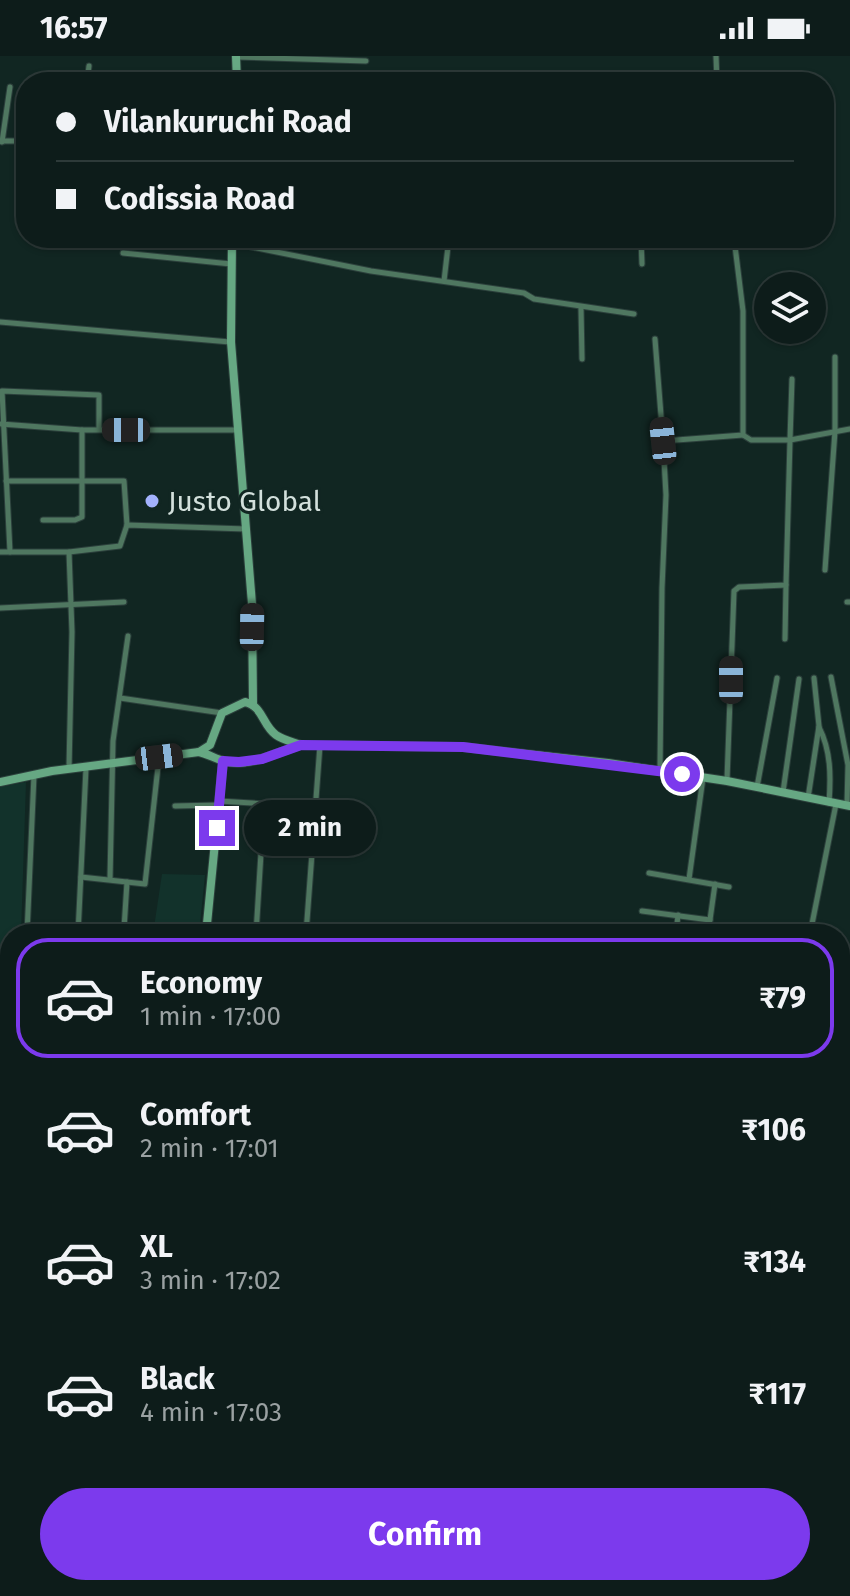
<!DOCTYPE html>
<html lang="en">
<head>
<meta charset="utf-8">
<style>
  body { margin:0; font-family:"Fira Sans",sans-serif; background:#162523; color:#f1f3f6; height:100vh; display:flex; flex-direction:column; font-size:30px; white-space:nowrap }
  * { box-sizing:border-box; margin:0 }
  p { font-size:26px; color:#9aa1a2 }
  .icon { flex:none; width:44px; height:44px; fill:none; stroke:currentColor; stroke-width:2; stroke-linecap:round; stroke-linejoin:round }
  .map { position:relative; flex:1; overflow:hidden }
  .drawer { position:absolute; left:0px; top:868px; width:850px; height:672px; display:flex; flex-direction:column; background:#0d1c1a; border-radius:32px 32px 0 0; box-shadow:0 2px 6px #0004,0 0 0 2px #2d3a39 }
  .drawer>* { flex:none }
  .banner { position:absolute; left:16px; top:16px; width:818px; height:176px; border-radius:32px; box-shadow:0 2px 6px #0004,0 0 0 2px #2d3a39; display:grid; align-content:center; height:176px; padding:0 40px; background:#0d1c1a }
  .tools { position:absolute; left:754px; top:216px; display:grid; gap:16px }
  .tools a { display:grid; place-items:center; width:72px; height:72px; border-radius:50%; background:#0d1c1a; box-shadow:0 2px 6px #0004,0 0 0 2px #2d3a39; font-size:40px }
  .end { position:absolute; width:36px; height:36px; margin:-18px; border:10px solid #7c3aed; background:#fff; box-shadow:0 0 0 4px #fff }
  .from { border-radius:50% }
  .bubble { position:absolute; height:56px; border-radius:28px; background:#0d1c1a; box-shadow:0 2px 6px #0004,0 0 0 2px #2d3a39; font-size:26px; font-weight:700; line-height:56px; text-align:center }
  .car { position:absolute; width:24px; height:48px; margin:-24px -12px; border-radius:10px; box-shadow:0 0 6px 2px #0007; background:linear-gradient(#222 24%,#8ab4d8 0 40%,#222 0 76%,#8ab4d8 0 86%,#222 0) }
  .banner b { display:flex; align-items:center; gap:28px; height:76px; font-size:30px }
  .banner b+b { border-top:2px solid #2d3a39 }
  .banner i { width:20px; height:20px; background:#f1f3f6 }
  ul { padding:14px 0 0; list-style:none }
  li { display:flex; align-items:center; gap:24px; height:120px; margin:0 16px 12px; padding:0 24px; border:4px solid transparent; border-radius:32px }
  li div { flex:1 }
  li b { display:block; font-size:30px }
  li em { font-style:normal; font-weight:700 }
  li.on { border-color:#7c3aed }
  li>.icon { width:72px; height:72px; stroke-width:1.5 }
  .cta { display:flex; gap:16px; margin-top:auto; padding:16px 40px }
  .cta a { flex:1; height:92px; border-radius:48px; background:#7c3aed; color:#fff; font-size:32px; font-weight:700; line-height:92px; text-align:center }
  .status { display:flex; justify-content:space-between; align-items:center; height:56px; padding:0 40px; background:#0d1c1a; direction:ltr }
  .status svg { height:22px; fill:currentColor }
  .map>svg:first-child { display:block }
  .built { fill:#12322b }
  .green { fill:#34462f }
  .lines { fill:none; stroke-linecap:round; stroke-linejoin:round }
  .street-casing { stroke:#2c403c; stroke-width:7 }
  .secondary-casing { stroke:#2c403c; stroke-width:10 }
  .street { stroke:#4f7760; stroke-width:5 }
  .secondary { stroke:#66a883; stroke-width:8 }
  .route { stroke:#7c3aed; stroke-width:10 }
  .poi-dot { fill:#a3b2fd; stroke:#112622; stroke-width:3 }
  .labels { text-anchor:middle; stroke-width:6; stroke-linejoin:round; paint-order:stroke }
  .poi-label { font-size:28px; fill:#d3e0dc; stroke:#112622; text-anchor:start }
</style>
</head>
<body>
<div class="status"><b>16:57</b><svg viewBox="0 0 49 12"><path d="M0 12V9h3v3zM5 12V6h3v6zM10 12V3h3v9zM15 12V0h3v12zM26 1h20v11H26zM47 4h2v5h-2z"/></svg></div>
<div class="map">
<svg width="850" height="1540" viewBox="0 0 850 1540">
  <rect width="100%" height="100%" fill="#112622"/>
  <g class="built">
    <polygon points="26,726 21,878 10,878 10,1530 273,1530 272,1540 0,1540 0,731"/>
    <polygon points="162,818 205,819 199,878 153,878"/>
  </g>
  <polygon class="green" points="850,1206 850,1540 620,1540 624,1530 840,1530 840,1306"/>
  <g class="lines">
    <defs>
      <g id="street">
        <polyline points="716,0 717,26"/>
        <polyline points="237,1 366,5"/>
        <polyline points="45,26 45,25"/>
        <polyline points="87,26 89,10"/>
        <polyline points="0,85 26,85"/>
        <polyline points="2,86 10,31"/>
        <polyline points="641,182 642,208"/>
        <polyline points="232,187 371,215 524,237 534,243 634,258"/>
        <polyline points="123,197 231,208"/>
        <polyline points="444,225 449,182"/>
        <polyline points="581,252 582,303"/>
        <polyline points="0,266 230,286"/>
        <polyline points="655,283 663,385"/>
        <polyline points="792,323 790,384 850,373"/>
        <polyline points="1,368 82,374 237,374"/>
        <polyline points="82,374 82,425 124,425 127,469"/>
        <polyline points="6,425 82,425 82,461 75,464 43,464"/>
        <polyline points="0,496 69,496 120,490 127,469 246,473"/>
        <polyline points="10,496 2,335 99,339 99,373"/>
        <polyline points="825,514 835,375 835,301"/>
        <polyline points="847,546 850,546"/>
        <polyline points="0,552 124,546"/>
        <polyline points="785,583 786,529"/>
        <polyline points="831,621 848,709 847,749"/>
        <polyline points="120,642 222,657"/>
        <path d="M819,671C831,695 831,720 829,747"/>
        <polyline points="69,713 72,576 69,496"/>
        <polyline points="660,714 662,532 666,439 663,385 743,379 743,255 734,182"/>
        <polyline points="727,724 734,535 739,531 786,529 790,384 751,384 743,379"/>
        <polyline points="757,731 777,622"/>
        <polyline points="783,736 799,623"/>
        <polyline points="808,742 819,670 814,622"/>
        <polyline points="219,745 315,751"/>
        <polyline points="175,750 218,749"/>
        <polyline points="649,817 729,831"/>
        <polyline points="81,821 145,828 159,702"/>
        <polyline points="110,823 113,685 128,580"/>
        <polyline points="689,823 703,722"/>
        <polyline points="642,855 710,864"/>
        <polyline points="124,873 127,826"/>
        <polyline points="27,878 34,719"/>
        <polyline points="78,878 86,712"/>
        <polyline points="256,878 264,748"/>
        <polyline points="306,878 320,689"/>
        <polyline points="676,878 678,859"/>
        <polyline points="708,878 715,828"/>
        <polyline points="810,878 836,748"/>
        <polyline points="840,977 850,979"/>
        <polyline points="840,1028 850,1030"/>
        <polyline points="840,1108 846,1074"/>
        <polyline points="0,1188 10,1188"/>
        <polyline points="0,1367 10,1368"/>
        <polyline points="0,1436 10,1437"/>
        <polyline points="452,1540 453,1530"/>
        <polyline points="496,1540 497,1530"/>
      </g>
      <g id="secondary">
        <polyline points="236,0 237,26"/>
        <polyline points="232,182 231,286 252,548 253,648"/>
        <path d="M199,696C208,698 216,703 224,705C250,712 277,696 301,689"/>
        <path d="M0,726L52,715L199,696L210,689L222,657L245,646C263,650 262,669 276,679C283,684 293,686 301,689L463,691L608,707L727,725L850,750"/>
        <polyline points="206,878 223,705"/>
        <polyline points="272,1540 273,1530"/>
      </g>
    </defs>
    <use href="#street" class="street-casing"/>
    <use href="#secondary" class="secondary-casing"/>
    <use href="#street" class="street"/>
    <use href="#secondary" class="secondary"/>
  </g>
  <g class="lines">
    <polyline class="route" points="217,772 223,705 239,706 262,703 301,689 463,691 682,718"/>
  </g>
  <circle class="poi-dot" cx="152" cy="445" r="8"/>
  <g class="labels">
    <g class="poi-label">
      <text x="168" y="455">Justo Global</text>
    </g>
  </g>
</svg>
<div class="tools">
<a><svg class="icon" aria-label="layers" viewBox="0 0 24 24"><path d="M12 4l9 5-9 5-9-5zM3 14l9 5 9-5"/></svg></a>
</div>
<i class="end from" style="left:682px;top:718px"></i>
<i class="end" style="left:217px;top:772px"></i>
<div class="bubble" style="left:244px;top:744px;width:132px">2 min</div>
<i class="car" style="left:126px;top:374px;rotate:270deg"></i>
<i class="car" style="left:663px;top:385px;rotate:354deg"></i>
<i class="car" style="left:252px;top:571px;rotate:1deg"></i>
<i class="car" style="left:731px;top:624px;rotate:0deg"></i>
<i class="car" style="left:159px;top:701px;rotate:83deg"></i>
<div class="banner">
<b><i class="from"></i>Vilankuruchi Road</b>
<b><i></i>Codissia Road</b>
</div>
<section class="drawer">
<ul>
<li class="on"><svg class="icon" aria-label="car" viewBox="0 0 24 24"><path d="M5 17H2v-5l4-1 3-4h7l3 4 3 1v5h-3M9 17h6M6 11h13"/><circle cx="7" cy="17" r="2"/><circle cx="17" cy="17" r="2"/></svg><div><b>Economy</b><p>1 min · 17:00</p></div><em>₹79</em></li>
<li><svg class="icon" aria-label="car" viewBox="0 0 24 24"><path d="M5 17H2v-5l4-1 3-4h7l3 4 3 1v5h-3M9 17h6M6 11h13"/><circle cx="7" cy="17" r="2"/><circle cx="17" cy="17" r="2"/></svg><div><b>Comfort</b><p>2 min · 17:01</p></div><em>₹106</em></li>
<li><svg class="icon" aria-label="car" viewBox="0 0 24 24"><path d="M5 17H2v-5l4-1 3-4h7l3 4 3 1v5h-3M9 17h6M6 11h13"/><circle cx="7" cy="17" r="2"/><circle cx="17" cy="17" r="2"/></svg><div><b>XL</b><p>3 min · 17:02</p></div><em>₹134</em></li>
<li><svg class="icon" aria-label="car" viewBox="0 0 24 24"><path d="M5 17H2v-5l4-1 3-4h7l3 4 3 1v5h-3M9 17h6M6 11h13"/><circle cx="7" cy="17" r="2"/><circle cx="17" cy="17" r="2"/></svg><div><b>Black</b><p>4 min · 17:03</p></div><em>₹117</em></li>
</ul>
<div class="cta"><a>Confirm</a></div>
</section>
</div>
</body>
</html>
